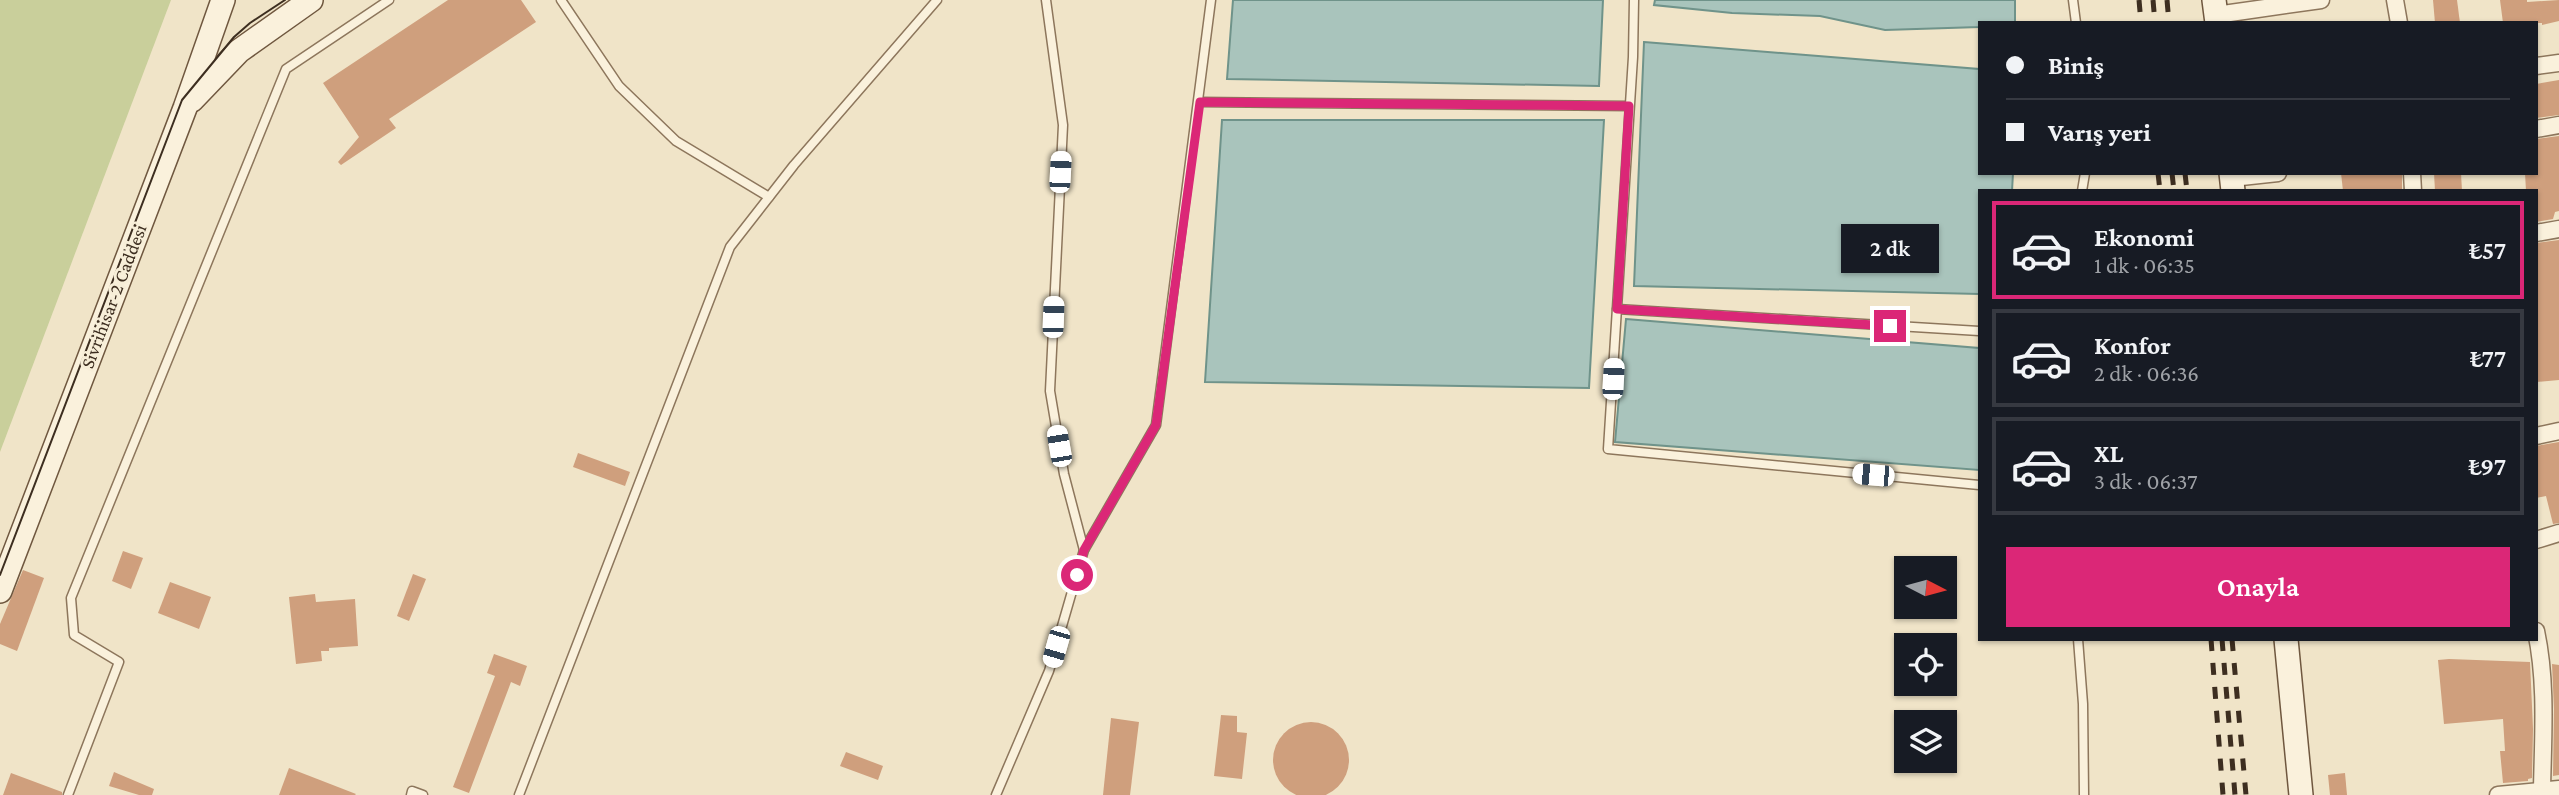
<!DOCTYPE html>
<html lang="tr">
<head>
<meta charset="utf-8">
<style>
  body { margin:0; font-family:"Crimson Pro",serif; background:#242831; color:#f1f3f6; height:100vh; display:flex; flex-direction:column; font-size:26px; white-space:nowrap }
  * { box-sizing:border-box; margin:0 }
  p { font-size:23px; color:#9ea1a6 }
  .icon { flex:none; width:38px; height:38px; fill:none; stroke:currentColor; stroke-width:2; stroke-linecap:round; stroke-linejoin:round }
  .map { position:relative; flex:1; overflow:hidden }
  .sheet { position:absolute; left:1978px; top:189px; width:560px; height:452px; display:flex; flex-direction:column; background:#171b24; border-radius:0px; box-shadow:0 2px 5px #0004 }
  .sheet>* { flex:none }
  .top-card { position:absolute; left:1978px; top:21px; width:560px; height:154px; border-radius:0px; box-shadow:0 2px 5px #0004; display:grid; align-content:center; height:154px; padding:0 28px; background:#171b24 }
  .needle { width:46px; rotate:96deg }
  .tools { position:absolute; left:1894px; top:556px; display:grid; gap:14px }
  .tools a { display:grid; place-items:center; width:63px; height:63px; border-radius:0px; background:#171b24; box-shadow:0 2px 5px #0004; font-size:35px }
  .end { position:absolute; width:32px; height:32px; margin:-16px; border:9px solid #db2777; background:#fff; box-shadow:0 0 0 4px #fff }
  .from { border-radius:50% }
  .bubble { position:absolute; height:49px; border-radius:0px; background:#171b24; box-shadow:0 2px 5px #0004; font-size:23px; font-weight:600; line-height:49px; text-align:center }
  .car { position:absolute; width:21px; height:42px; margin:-21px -10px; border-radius:9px; box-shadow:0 0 5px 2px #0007; background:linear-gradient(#fff 24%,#345 0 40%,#fff 0 76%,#345 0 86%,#fff 0) }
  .top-card b { display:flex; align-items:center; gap:24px; height:66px; font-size:26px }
  .top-card b+b { border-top:2px solid #363941 }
  .top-card i { width:18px; height:18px; background:#f1f3f6 }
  ul { padding:12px 0 0; list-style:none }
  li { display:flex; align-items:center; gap:21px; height:98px; margin:0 14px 10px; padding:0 14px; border:4px solid #363941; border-radius:0px }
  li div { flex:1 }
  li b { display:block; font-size:26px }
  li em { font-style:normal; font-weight:600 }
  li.on { border-color:#db2777 }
  li>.icon { width:63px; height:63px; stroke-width:1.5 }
  .primary-button { display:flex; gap:14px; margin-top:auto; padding:14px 28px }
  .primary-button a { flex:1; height:80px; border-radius:0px; background:#db2777; color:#fff; font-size:28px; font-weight:600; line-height:80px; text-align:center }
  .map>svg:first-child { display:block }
  .green { fill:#c9cf9b }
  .water { fill:#a9c4bc; stroke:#6f938a; stroke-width:2 }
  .building { fill:#cf9f7d }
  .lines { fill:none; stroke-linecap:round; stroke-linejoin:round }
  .lane-casing { stroke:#8d765c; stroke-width:11 }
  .street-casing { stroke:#8d765c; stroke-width:19 }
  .secondary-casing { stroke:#6f573f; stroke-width:26 }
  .lane { stroke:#faf1dc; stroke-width:8 }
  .street { stroke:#faf1dc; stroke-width:16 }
  .secondary { stroke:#faf1dc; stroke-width:23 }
  .tram { stroke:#3d2e20; stroke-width:2 }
  .rail { stroke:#3d2e20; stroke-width:5; stroke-dasharray:12 12; stroke-linecap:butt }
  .route { stroke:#db2777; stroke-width:9 }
  .labels { text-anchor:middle; stroke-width:6; stroke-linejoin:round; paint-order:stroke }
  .street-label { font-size:19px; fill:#3d2e20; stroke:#f7eed8 }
</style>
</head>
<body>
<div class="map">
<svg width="2559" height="795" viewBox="0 0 2559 795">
  <rect width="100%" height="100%" fill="#f0e4c8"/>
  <polygon class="green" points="0,0 171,0 0,452"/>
  <g class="water">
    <polygon points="1233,0 1603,0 1599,86 1227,79"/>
    <polygon points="1655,0 2015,0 2015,23 1979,23 1979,27 1885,30 1820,16 1732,13 1654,5"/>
    <polygon points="1644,42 1979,69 1979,173 2013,173 2012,191 1979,191 1979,294 1634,286"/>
    <polygon points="1222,120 1604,120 1589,388 1205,382"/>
    <polygon points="1626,319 1979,348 1979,470 1615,442"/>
  </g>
  <g class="building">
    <polygon points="448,0 521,0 536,22 389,119 396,128 341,165 338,162 359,137 323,83"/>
    <polygon points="2433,0 2457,0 2460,23 2435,23"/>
    <polygon points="2500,0 2527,0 2527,2 2559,0 2559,21 2542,25 2542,23 2503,23"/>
    <polygon points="2559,80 2559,115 2536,118 2536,84"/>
    <polygon points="2559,136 2559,211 2555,212 2553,219 2536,222 2536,191 2526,191 2525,173 2536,173 2536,139"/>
    <polygon points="2341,173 2402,173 2402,191 2343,191"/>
    <polygon points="2434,173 2461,173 2462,191 2435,191"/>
    <polygon points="2559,240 2559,380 2536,382 2536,243"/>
    <polygon points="2559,442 2559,523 2553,524 2546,496 2536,498 2536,446"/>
    <polygon points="578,453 630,472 625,486 573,467"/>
    <polygon points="123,551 143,558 131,589 112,581"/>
    <polygon points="23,570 44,578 17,651 0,644 0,624"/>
    <polygon points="413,574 426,579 409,621 397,616"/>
    <polygon points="170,582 211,597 199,629 158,613"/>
    <polygon points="315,594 316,602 355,599 358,646 329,648 329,651 321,651 322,661 296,664 289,597"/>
    <polygon points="494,654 527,666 520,686 511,682 469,793 453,787 495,676 487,673"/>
    <polygon points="2449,659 2530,662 2533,729 2532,778 2528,779 2528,781 2503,783 2500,751 2505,751 2503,719 2444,724 2438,660"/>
    <polygon points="2552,664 2559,665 2559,775 2553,776 2554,709"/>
    <polygon points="1221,715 1237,716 1237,732 1247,733 1242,779 1214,776"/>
    <polygon points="1111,718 1139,722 1130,795 1103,795"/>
    <circle cx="1311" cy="760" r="38"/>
    <polygon points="846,752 883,766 878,780 840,766"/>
    <polygon points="289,768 356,794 355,795 279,795"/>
    <polygon points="114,772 154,789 152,795 139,795 109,786"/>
    <polygon points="11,773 62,792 62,795 3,795"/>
    <polygon points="2345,773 2347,795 2330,795 2328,775"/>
  </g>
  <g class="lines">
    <defs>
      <g id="lane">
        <polyline points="561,0 619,86 676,141 769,197"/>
        <polyline points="1046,0 1063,125 1050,391 1064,474 1084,550"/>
        <polyline points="1634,0 1633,57 1608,449 1979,485"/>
        <polyline points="2073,0 2076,23"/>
        <polyline points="1200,102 1629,106"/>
        <polyline points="2082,191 2085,173"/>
        <polyline points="1617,309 1979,331"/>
        <polyline points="2078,639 2083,704 2084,795"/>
        <polyline points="68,795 119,662 74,635 71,598 286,69 389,0"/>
        <polyline points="411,795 412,791 423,795"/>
        <polyline points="519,795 730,247 794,165 937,0"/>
        <polyline points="996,795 1049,671 1084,550 1156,425 1211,0"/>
      </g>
      <g id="street">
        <polyline points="2395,0 2399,23"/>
        <polyline points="2216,15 2321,0"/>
        <polyline points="2536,66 2559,63"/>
        <polyline points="2536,129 2559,125"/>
        <polyline points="2412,173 2413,191"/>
        <polyline points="2232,178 2278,173"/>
        <polyline points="2536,233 2559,229"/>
        <polyline points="2536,436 2559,431"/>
        <polyline points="2536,540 2559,533"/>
        <path d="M2536,631C2547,683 2543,736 2542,789"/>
        <polyline points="2498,795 2559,789"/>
      </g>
      <g id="secondary">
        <polyline points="2214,0 2217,23"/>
        <polyline points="192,100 239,51 311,0"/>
        <polyline points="2231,173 2233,191"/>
        <polyline points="0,591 185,108 223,0"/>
        <polyline points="2286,639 2301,795"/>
      </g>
    </defs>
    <use href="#lane" class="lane-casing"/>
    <use href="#street" class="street-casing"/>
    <use href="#secondary" class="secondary-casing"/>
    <use href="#lane" class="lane"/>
    <use href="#street" class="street"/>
    <use href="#secondary" class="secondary"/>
    <polyline class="tram" points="0,575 182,100 234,37 250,23 285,0"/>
    <g class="rail">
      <polyline points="2139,0 2141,23"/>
      <polyline points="2153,0 2155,23"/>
      <polyline points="2167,0 2169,23"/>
      <polyline points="2158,173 2160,191"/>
      <polyline points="2172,173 2174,191"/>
      <polyline points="2185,173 2187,191"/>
      <polyline points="2211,639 2223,795"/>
      <polyline points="2222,639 2235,795"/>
      <polyline points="2232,639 2246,795"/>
    </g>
  </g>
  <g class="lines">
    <polyline class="route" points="1077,575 1084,550 1156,425 1200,102 1629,106 1617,309 1890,326"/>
  </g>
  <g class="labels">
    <g class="street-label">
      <text transform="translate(113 296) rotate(-69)" y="7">Sivrihisar-2 Caddesi</text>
    </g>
  </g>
</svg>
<div class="tools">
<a><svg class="needle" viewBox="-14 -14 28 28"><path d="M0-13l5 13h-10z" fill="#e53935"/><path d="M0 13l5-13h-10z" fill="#9ea1a6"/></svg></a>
<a><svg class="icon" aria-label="locate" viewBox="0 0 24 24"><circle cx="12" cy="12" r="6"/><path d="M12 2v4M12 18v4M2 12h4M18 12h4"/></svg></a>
<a><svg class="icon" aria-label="layers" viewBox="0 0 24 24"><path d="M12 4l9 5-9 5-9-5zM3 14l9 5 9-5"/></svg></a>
</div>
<i class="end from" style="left:1077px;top:575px"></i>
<i class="end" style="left:1890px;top:326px"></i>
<div class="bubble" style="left:1841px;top:224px;width:98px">2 dk</div>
<i class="car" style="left:1060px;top:172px;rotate:3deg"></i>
<i class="car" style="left:1053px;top:317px;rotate:2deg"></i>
<i class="car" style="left:1613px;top:379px;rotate:3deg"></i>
<i class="car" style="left:1059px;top:446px;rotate:350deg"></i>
<i class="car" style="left:1873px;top:475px;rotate:275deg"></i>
<i class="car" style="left:1056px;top:647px;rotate:196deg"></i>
<div class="top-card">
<b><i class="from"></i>Biniş</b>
<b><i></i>Varış yeri</b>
</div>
<section class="sheet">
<ul>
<li class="on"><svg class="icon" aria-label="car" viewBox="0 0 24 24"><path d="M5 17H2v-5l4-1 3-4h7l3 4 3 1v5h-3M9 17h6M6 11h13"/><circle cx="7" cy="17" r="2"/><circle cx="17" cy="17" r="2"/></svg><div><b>Ekonomi</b><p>1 dk · 06:35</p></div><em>₺57</em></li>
<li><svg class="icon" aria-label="car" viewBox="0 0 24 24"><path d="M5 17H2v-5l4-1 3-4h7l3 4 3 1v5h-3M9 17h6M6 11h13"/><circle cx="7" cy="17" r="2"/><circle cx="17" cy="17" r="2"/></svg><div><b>Konfor</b><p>2 dk · 06:36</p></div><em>₺77</em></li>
<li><svg class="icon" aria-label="car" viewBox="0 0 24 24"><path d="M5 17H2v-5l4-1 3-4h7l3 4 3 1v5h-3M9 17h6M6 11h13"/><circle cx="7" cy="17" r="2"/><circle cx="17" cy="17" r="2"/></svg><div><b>XL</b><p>3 dk · 06:37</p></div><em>₺97</em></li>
</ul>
<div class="primary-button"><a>Onayla</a></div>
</section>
</div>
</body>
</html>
